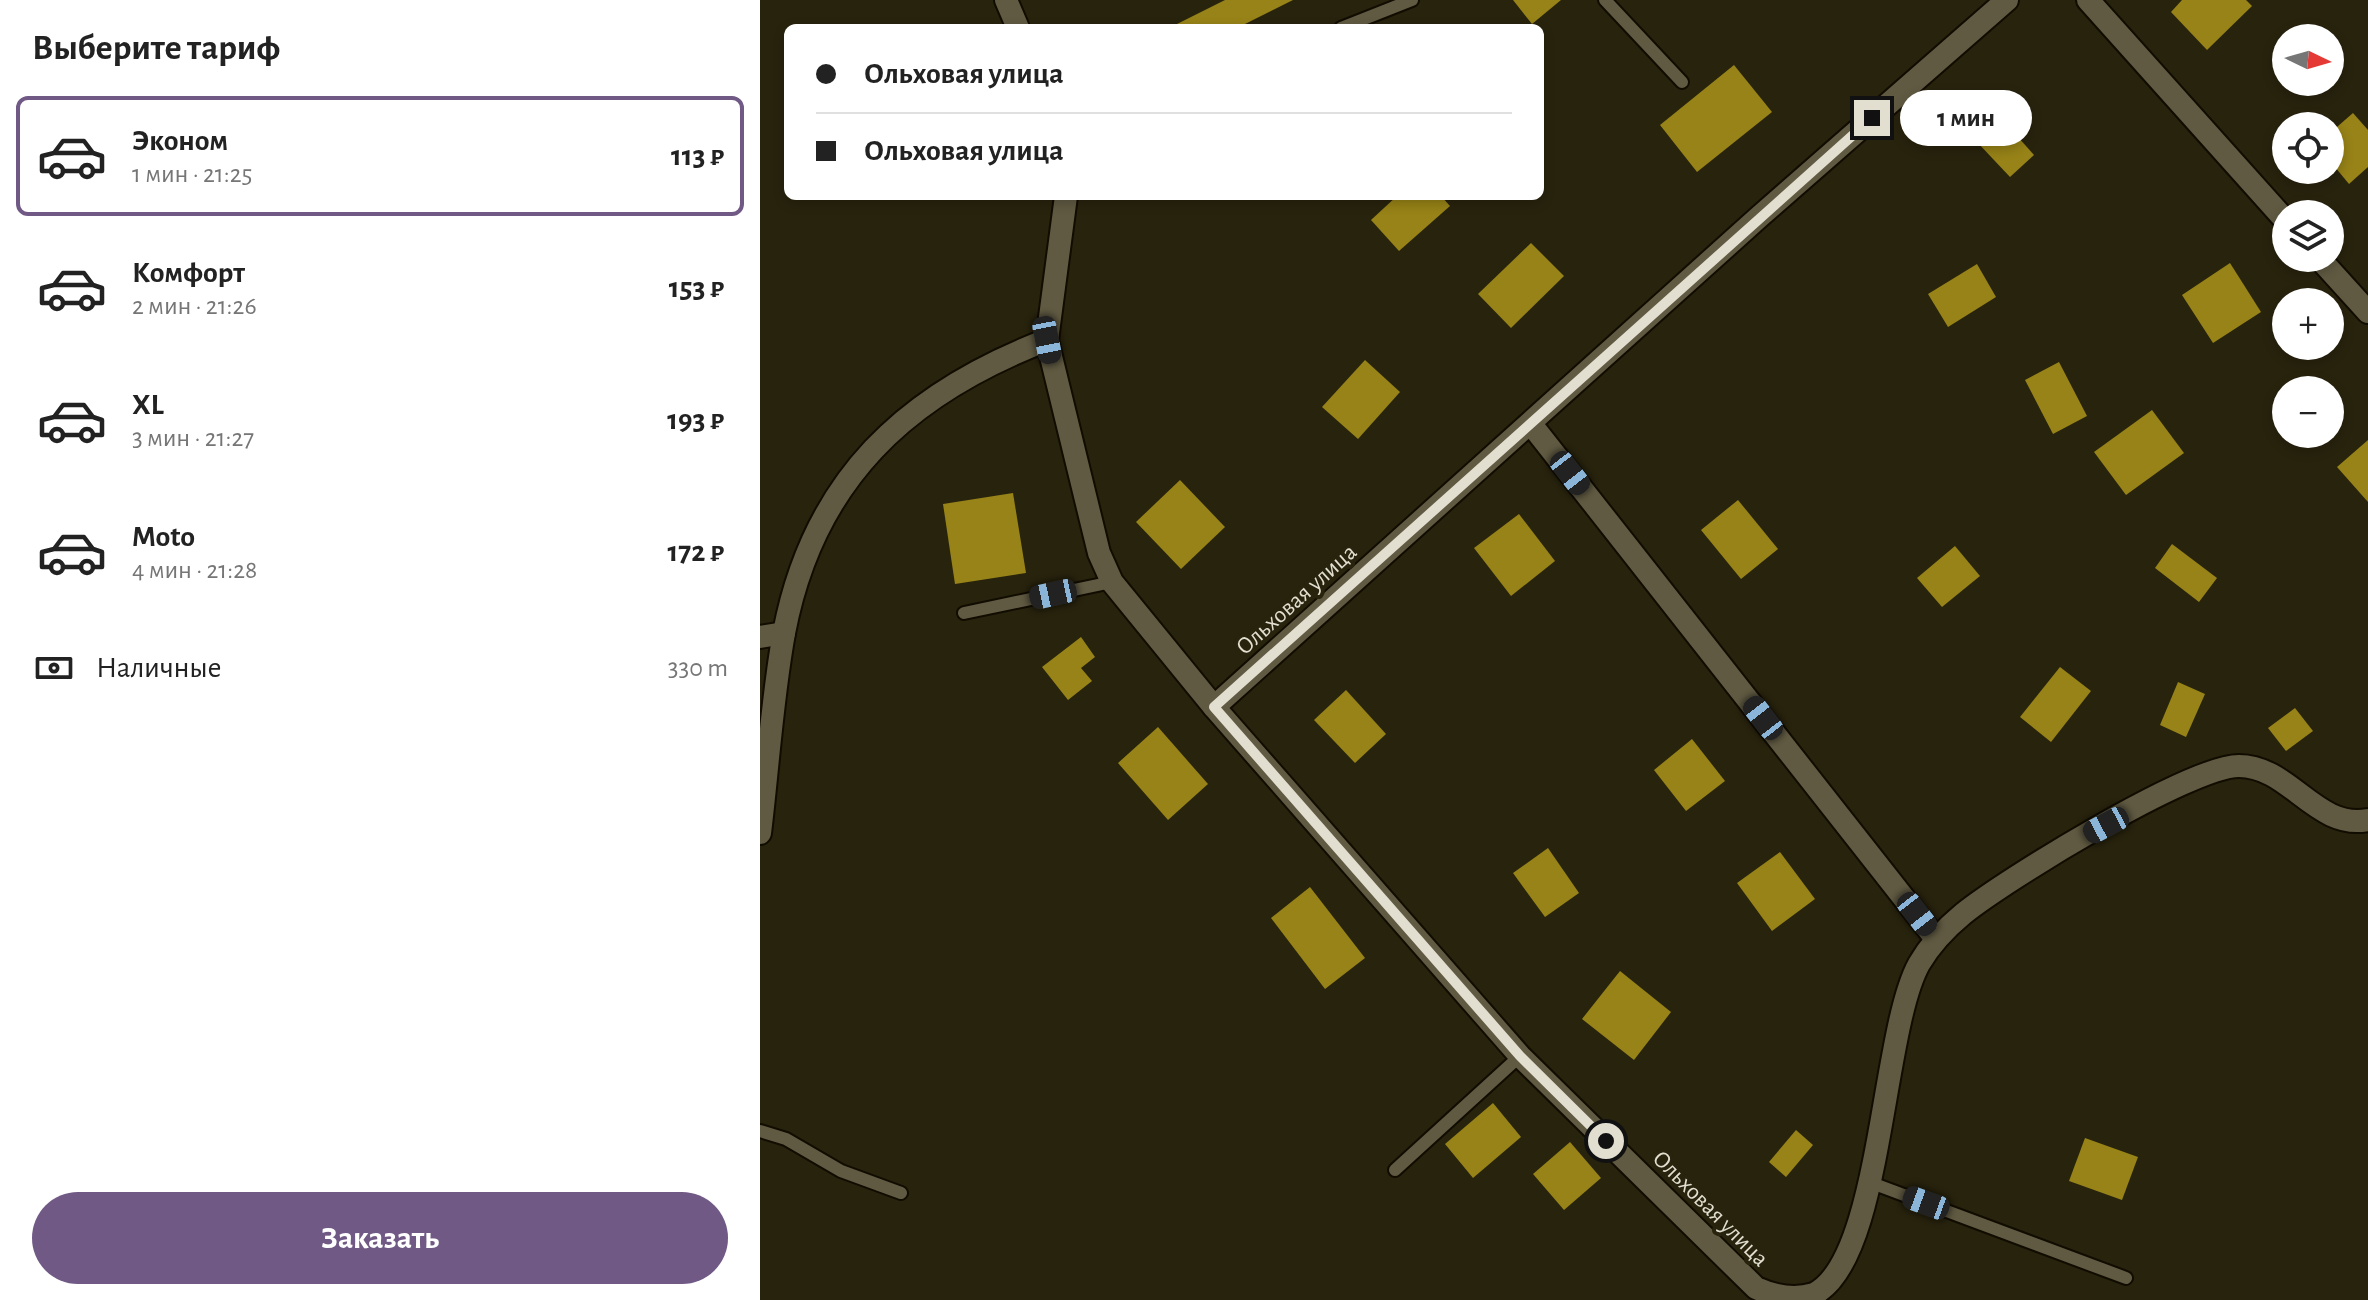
<!DOCTYPE html>
<html lang="ru">
<head>
<meta charset="utf-8">
<style>
  body { margin:0; font-family:"Alegreya Sans",sans-serif; background:#f6f6f6; color:#222; height:100vh; display:flex; flex-direction:column; font-size:30px; white-space:nowrap }
  * { box-sizing:border-box; margin:0 }
  p { font-size:26px; color:#767676 }
  .icon { flex:none; width:44px; height:44px; fill:none; stroke:currentColor; stroke-width:2; stroke-linecap:round; stroke-linejoin:round }
  .map { position:relative; flex:1; overflow:hidden }
  .details { display:flex; flex-direction:column; background:#fff; width:760px }
  .details>* { flex:none }
  .hud { position:absolute; left:24px; top:24px; width:760px; height:176px; border-radius:12px; box-shadow:0 4px 12px #0003; display:grid; align-content:center; height:176px; padding:0 32px; background:#fff }
  .needle { width:52px; rotate:95deg }
  .fabs { position:absolute; left:1512px; top:24px; display:grid; gap:16px }
  .fabs a { display:grid; place-items:center; width:72px; height:72px; border-radius:50%; background:#fff; box-shadow:0 4px 12px #0003; font-size:40px }
  .end { position:absolute; width:36px; height:36px; margin:-18px; border:10px solid #e2dfd1; background:#111; box-shadow:0 0 0 4px #111 }
  .from { border-radius:50% }
  .bubble { position:absolute; height:56px; border-radius:28px; background:#fff; box-shadow:0 4px 12px #0003; font-size:26px; font-weight:700; line-height:56px; text-align:center }
  .car { position:absolute; width:24px; height:48px; margin:-24px -12px; border-radius:10px; box-shadow:0 0 6px 2px #0007; background:linear-gradient(#222 24%,#8ab4d8 0 40%,#222 0 76%,#8ab4d8 0 86%,#222 0) }
  .hud b { display:flex; align-items:center; gap:28px; height:76px; font-size:30px }
  .hud b+b { border-top:2px solid #e0e0e0 }
  .hud i { width:20px; height:20px; background:#222 }
  ul { padding:0; list-style:none }
  li { display:flex; align-items:center; gap:24px; height:120px; margin:0 16px 12px; padding:0 16px; border:4px solid transparent; border-radius:12px }
  li div { flex:1 }
  li b { display:block; font-size:30px }
  li em { font-style:normal; font-weight:700 }
  li.selected { border-color:#705985 }
  li>.icon { width:72px; height:72px; stroke-width:1.5 }
  h2 { padding:0 32px; font-size:36px; line-height:96px }
  .pay { display:flex; align-items:center; gap:20px; height:88px; padding:0 32px; font-size:30px }
  .pay p { margin-inline-start:auto }
  .primary-button { display:flex; gap:16px; margin-top:auto; padding:16px 32px }
  .primary-button a { flex:1; height:92px; border-radius:48px; background:#705985; color:#fff; font-size:32px; font-weight:700; line-height:92px; text-align:center }
  main { display:flex; flex:1; min-height:0 }
  .map>svg:first-child { display:block }
  .building { fill:#978317 }
  .lines { fill:none; stroke-linecap:round; stroke-linejoin:round }
  .service-casing { stroke:#110c00; stroke-width:16 }
  .minor-casing { stroke:#110c00; stroke-width:26 }
  .service { stroke:#605a42; stroke-width:12 }
  .minor { stroke:#605a42; stroke-width:22 }
  .route { stroke:#e2dfd1; stroke-width:10 }
  .labels { text-anchor:middle; stroke-width:8; stroke-linejoin:round; paint-order:stroke }
  .street-label { font-size:24px; fill:#e2dfd1; stroke:#28230d }
</style>
</head>
<body>
<main>
<section class="details">
<h2>Выберите тариф</h2>
<ul>
<li class="selected"><svg class="icon" aria-label="car" viewBox="0 0 24 24"><path d="M5 17H2v-5l4-1 3-4h7l3 4 3 1v5h-3M9 17h6M6 11h13"/><circle cx="7" cy="17" r="2"/><circle cx="17" cy="17" r="2"/></svg><div><b>Эконом</b><p>1 мин · 21:25</p></div><em>113 ₽</em></li>
<li><svg class="icon" aria-label="car" viewBox="0 0 24 24"><path d="M5 17H2v-5l4-1 3-4h7l3 4 3 1v5h-3M9 17h6M6 11h13"/><circle cx="7" cy="17" r="2"/><circle cx="17" cy="17" r="2"/></svg><div><b>Комфорт</b><p>2 мин · 21:26</p></div><em>153 ₽</em></li>
<li><svg class="icon" aria-label="car" viewBox="0 0 24 24"><path d="M5 17H2v-5l4-1 3-4h7l3 4 3 1v5h-3M9 17h6M6 11h13"/><circle cx="7" cy="17" r="2"/><circle cx="17" cy="17" r="2"/></svg><div><b>XL</b><p>3 мин · 21:27</p></div><em>193 ₽</em></li>
<li><svg class="icon" aria-label="car" viewBox="0 0 24 24"><path d="M5 17H2v-5l4-1 3-4h7l3 4 3 1v5h-3M9 17h6M6 11h13"/><circle cx="7" cy="17" r="2"/><circle cx="17" cy="17" r="2"/></svg><div><b>Moto</b><p>4 мин · 21:28</p></div><em>172 ₽</em></li>
</ul>
<div class="pay"><svg class="icon" aria-label="cash" viewBox="0 0 24 24"><path d="M3 7h18v10H3z"/><circle cx="12" cy="12" r="2"/></svg>Наличные<p>330 m</p></div>
<div class="primary-button"><a>Заказать</a></div>
</section>
<div class="map">
<svg width="1608" height="1300" viewBox="0 0 1608 1300">
  <rect width="100%" height="100%" fill="#28230d"/>
  <g class="building">
    <polygon points="465,0 533,0 477,28 409,28"/>
    <polygon points="753,0 801,0 772,24"/>
    <polygon points="1422,0 1486,0 1492,6 1447,50 1411,12"/>
    <polygon points="974,65 1012,112 937,172 900,125"/>
    <polygon points="1593,113 1608,130 1608,167 1589,184 1570,161 1570,133"/>
    <polygon points="1242,119 1274,155 1250,177 1217,142"/>
    <polygon points="637,196 681,196 690,206 639,251 611,220"/>
    <polygon points="771,243 804,276 751,328 718,294"/>
    <polygon points="1470,263 1501,312 1453,343 1422,295"/>
    <polygon points="1217,264 1236,297 1188,327 1168,294"/>
    <polygon points="605,360 640,392 598,439 562,407"/>
    <polygon points="1299,362 1327,416 1293,434 1265,380"/>
    <polygon points="1392,410 1424,453 1366,495 1334,452"/>
    <polygon points="1608,440 1608,502 1577,467"/>
    <polygon points="420,480 465,527 421,569 376,522"/>
    <polygon points="253,493 266,573 195,584 183,504"/>
    <polygon points="978,500 1018,549 981,579 941,530"/>
    <polygon points="759,514 795,561 751,596 714,548"/>
    <polygon points="1412,544 1457,578 1439,602 1395,568"/>
    <polygon points="1195,546 1220,576 1182,607 1157,578"/>
    <polygon points="321,637 335,657 321,668 332,681 308,700 282,667"/>
    <polygon points="1300,667 1331,691 1291,742 1260,717"/>
    <polygon points="1418,682 1445,694 1426,737 1400,725"/>
    <polygon points="586,690 626,734 595,763 554,720"/>
    <polygon points="1535,708 1553,731 1526,751 1508,728"/>
    <polygon points="398,727 448,784 408,820 358,763"/>
    <polygon points="932,739 965,781 926,811 894,770"/>
    <polygon points="788,848 819,893 785,917 753,873"/>
    <polygon points="1020,852 1055,899 1012,931 977,883"/>
    <polygon points="550,887 605,958 565,989 511,918"/>
    <polygon points="860,971 911,1012 874,1060 822,1019"/>
    <polygon points="733,1103 761,1137 713,1178 685,1144"/>
    <polygon points="1036,1130 1053,1145 1026,1177 1009,1162"/>
    <polygon points="1325,1138 1378,1157 1362,1200 1309,1181"/>
    <polygon points="810,1142 841,1178 804,1210 773,1174"/>
  </g>
  <g class="lines">
    <defs>
      <g id="service">
        <polyline points="845,0 922,82"/>
        <polyline points="581,28 652,0"/>
        <polyline points="204,613 352,582"/>
        <polyline points="0,1131 26,1139 81,1171 141,1193"/>
        <polyline points="635,1170 760,1056"/>
        <polyline points="1109,1182 1366,1278"/>
      </g>
      <g id="minor">
        <polyline points="246,0 258,28"/>
        <path d="M1247,0L999,217L454,707L760,1056L996,1288C1014,1296 1035,1300 1054,1294C1122,1260 1121,1033 1159,964C1170,945 1186,928 1203,914C1245,880 1430,766 1479,766C1530,766 1556,830 1608,820"/>
        <polyline points="1328,0 1526,221"/>
        <polyline points="306,196 287,340 339,553 352,582 454,707"/>
        <polyline points="1559,258 1608,312"/>
        <polyline points="771,424 1176,939"/>
        <polyline points="0,637 24,633"/>
        <path d="M0,833C8,767 12,699 24,633C53,480 146,394 287,340"/>
      </g>
    </defs>
    <use href="#service" class="service-casing"/>
    <use href="#minor" class="minor-casing"/>
    <use href="#service" class="service"/>
    <use href="#minor" class="minor"/>
  </g>
  <g class="lines">
    <polyline class="route" points="846,1141 760,1056 454,707 1112,118"/>
  </g>
  <g class="labels">
    <g class="street-label">
      <text transform="translate(536 599) rotate(-42)" y="8">Ольховая улица</text>
      <text transform="translate(951 1208) rotate(45)" y="8">Ольховая улица</text>
    </g>
  </g>
</svg>
<div class="fabs">
<a><svg class="needle" viewBox="-14 -14 28 28"><path d="M0-13l5 13h-10z" fill="#e53935"/><path d="M0 13l5-13h-10z" fill="#767676"/></svg></a>
<a><svg class="icon" aria-label="locate" viewBox="0 0 24 24"><circle cx="12" cy="12" r="6"/><path d="M12 2v4M12 18v4M2 12h4M18 12h4"/></svg></a>
<a><svg class="icon" aria-label="layers" viewBox="0 0 24 24"><path d="M12 4l9 5-9 5-9-5zM3 14l9 5 9-5"/></svg></a>
<a>+</a>
<a>−</a>
</div>
<i class="end from" style="left:846px;top:1141px"></i>
<i class="end" style="left:1112px;top:118px"></i>
<div class="bubble" style="left:1140px;top:90px;width:132px">1 мин</div>
<i class="car" style="left:287px;top:340px;rotate:169deg"></i>
<i class="car" style="left:810px;top:473px;rotate:142deg"></i>
<i class="car" style="left:293px;top:594px;rotate:258deg"></i>
<i class="car" style="left:1003px;top:718px;rotate:322deg"></i>
<i class="car" style="left:1346px;top:825px;rotate:242deg"></i>
<i class="car" style="left:1157px;top:914px;rotate:142deg"></i>
<i class="car" style="left:1166px;top:1203px;rotate:290deg"></i>
<div class="hud">
<b><i class="from"></i>Ольховая улица</b>
<b><i></i>Ольховая улица</b>
</div>
</div>
</main>
</body>
</html>
